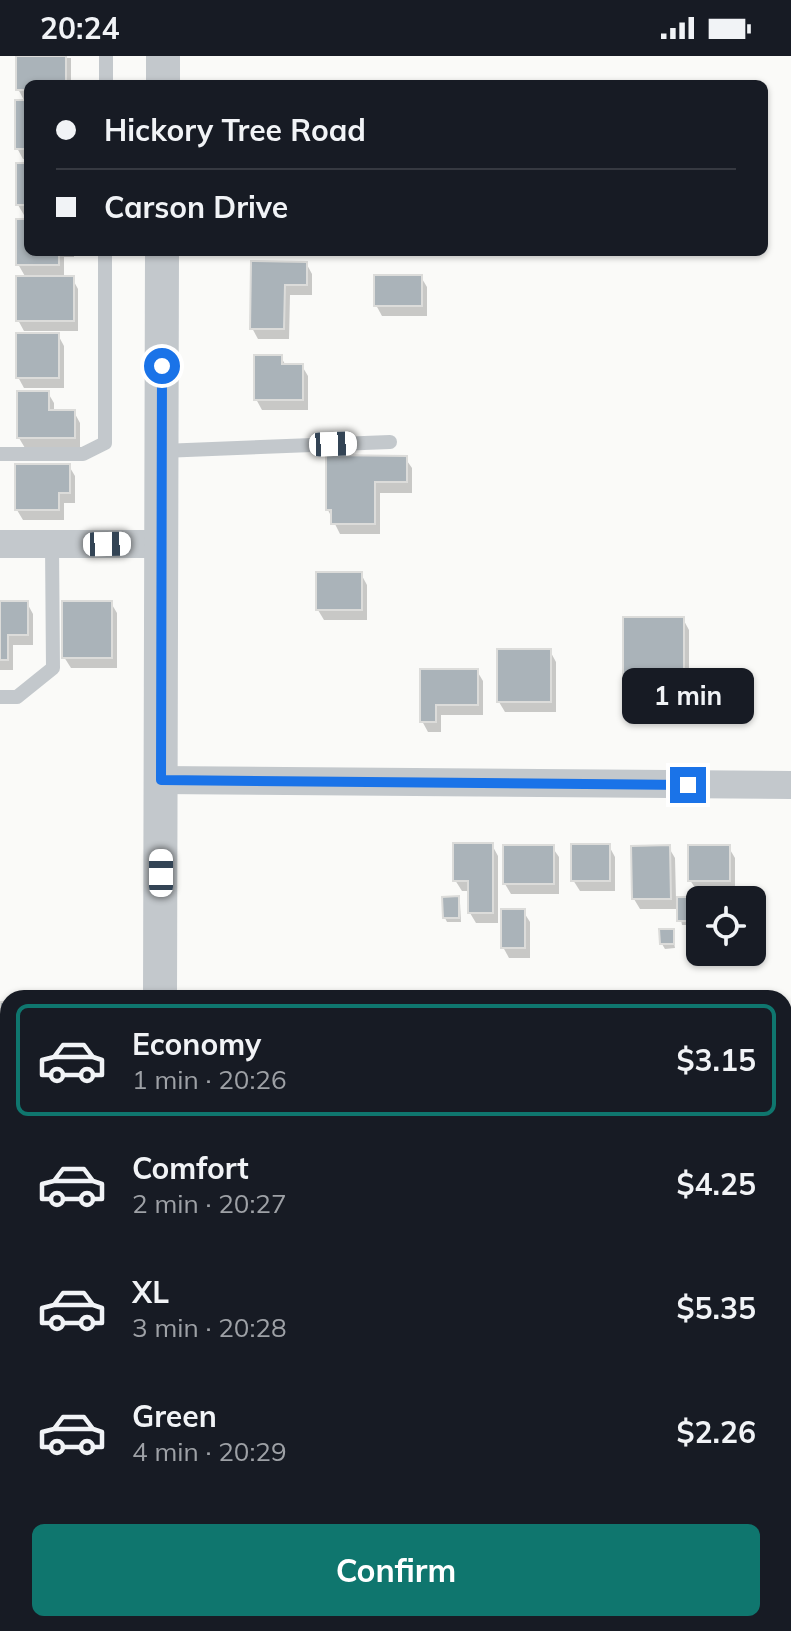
<!DOCTYPE html>
<html lang="en">
<head>
<meta charset="utf-8">
<style>
  body { margin:0; font-family:Mulish,sans-serif; background:#20242c; color:#f1f3f6; height:100vh; display:flex; flex-direction:column; font-size:30px; white-space:nowrap }
  * { box-sizing:border-box; margin:0 }
  p { font-size:26px; color:#9ea1a6 }
  .icon { flex:none; width:44px; height:44px; fill:none; stroke:currentColor; stroke-width:2; stroke-linecap:round; stroke-linejoin:round }
  .map { position:relative; flex:1; overflow:hidden }
  .side { position:absolute; left:0px; top:934px; width:792px; height:642px; display:flex; flex-direction:column; background:#171b24; border-radius:24px 24px 0 0; box-shadow:0 2px 6px #0004 }
  .side>* { flex:none }
  .banner { position:absolute; left:24px; top:24px; width:744px; height:176px; border-radius:12px; box-shadow:0 2px 6px #0004; display:grid; align-content:center; height:176px; padding:0 32px; background:#171b24 }
  .buttons { position:absolute; left:686px; top:830px; display:grid; gap:16px }
  .buttons a { display:grid; place-items:center; width:80px; height:80px; border-radius:12px; background:#171b24; box-shadow:0 2px 6px #0004; font-size:40px }
  .end { position:absolute; width:36px; height:36px; margin:-18px; border:10px solid #1a73e8; background:#fff; box-shadow:0 0 0 4px #fff }
  .from { border-radius:50% }
  .bubble { position:absolute; height:56px; border-radius:12px; background:#171b24; box-shadow:0 2px 6px #0004; font-size:26px; font-weight:700; line-height:56px; text-align:center }
  .car { position:absolute; width:24px; height:48px; margin:-24px -12px; border-radius:10px; box-shadow:0 0 6px 2px #0007; background:linear-gradient(#fff 24%,#345 0 40%,#fff 0 76%,#345 0 86%,#fff 0) }
  .banner b { display:flex; align-items:center; gap:28px; height:76px; font-size:30px }
  .banner b+b { border-top:2px solid #363941 }
  .banner i { width:20px; height:20px; background:#f1f3f6 }
  ul { padding:14px 0 0; list-style:none }
  li { display:flex; align-items:center; gap:24px; height:112px; margin:0 16px 12px; padding:0 16px; border:4px solid transparent; border-radius:12px }
  li div { flex:1 }
  li b { display:block; font-size:30px }
  li em { font-style:normal; font-weight:700 }
  li.on { border-color:#0f766e }
  li>.icon { width:72px; height:72px; stroke-width:1.5 }
  .cta { display:flex; gap:16px; margin-top:auto; padding:16px 32px }
  .cta a { flex:1; height:92px; border-radius:12px; background:#0f766e; color:#fff; font-size:32px; font-weight:700; line-height:92px; text-align:center }
  .status { display:flex; justify-content:space-between; align-items:center; height:56px; padding:0 40px; background:#171b24; direction:ltr }
  .status svg { height:22px; fill:currentColor }
  .map>svg:first-child { display:block }
  .built { fill:#e8e9e9 }
  .shadow { fill:#0003 }
  .building { fill:#aab3b9; stroke:#dcdcda; stroke-width:2 }
  .lines { fill:none; stroke-linecap:round; stroke-linejoin:round }
  .service { stroke:#c3c8cc; stroke-width:14 }
  .minor { stroke:#c3c8cc; stroke-width:28 }
  .tertiary { stroke:#c3c8cc; stroke-width:34 }
  .route { stroke:#1a73e8; stroke-width:10 }
</style>
</head>
<body>
<div class="status"><b>20:24</b><svg viewBox="0 0 49 12"><path d="M0 12V9h3v3zM5 12V6h3v6zM10 12V3h3v9zM15 12V0h3v12zM26 1h20v11H26zM47 4h2v5h-2z"/></svg></div>
<div class="map">
<svg width="791" height="1575" viewBox="0 0 791 1575">
  <rect width="100%" height="100%" fill="#fafaf8"/>
  <g class="built">
    <polygon points="0,1341 8,1341 8,1568 116,1568 116,1575 0,1575"/>
    <rect x="183" y="1568" width="558" height="7"/>
  </g>
  <g class="shadow">
    <polygon points="18,0 71,2 71,28 28,28 28,103 23,103 17,92 25,46 18,33"/>
    <polygon points="28,109 28,159 24,159 18,149"/>
    <polygon points="28,165 28,196 74,196 74,201 64,201 64,222 72,222 78,233 78,275 24,275 18,264 26,222 18,208"/>
    <polygon points="253,207 306,207 312,218 312,239 290,239 289,283 258,283 252,272"/>
    <polygon points="421,221 427,231 427,260 382,260 376,249"/>
    <polygon points="58,279 64,290 64,332 24,332 18,321"/>
    <polygon points="281,301 286,310 302,310 308,320 308,354 262,354 256,343"/>
    <polygon points="48,337 54,347 54,356 74,356 80,367 80,392 25,392 19,382"/>
    <polygon points="405,402 412,412 412,437 380,437 380,478 340,478 328,454"/>
    <polygon points="69,410 75,420 75,447 64,447 64,464 23,464 17,454"/>
    <polygon points="361,518 367,529 367,564 324,564 318,554"/>
    <polygon points="0,547 27,547 33,558 33,589 13,589 13,614 0,614"/>
    <polygon points="111,547 117,557 117,612 71,612 64,601"/>
    <polygon points="683,563 689,574 689,654 631,654 625,644"/>
    <polygon points="550,595 556,606 556,656 505,656 499,646"/>
    <polygon points="422,615 477,615 483,625 483,659 441,659 441,676 428,676 422,665"/>
    <polygon points="492,789 498,800 498,867 476,867 470,857 470,835 462,835 455,824"/>
    <polygon points="609,790 615,801 615,835 580,835 573,824"/>
    <polygon points="552,791 559,801 559,838 511,838 505,828"/>
    <polygon points="669,792 675,802 676,843 693,843 696,847 695,869 682,869 679,853 640,853 634,843"/>
    <polygon points="729,792 735,802 735,835 697,835 690,824"/>
    <polygon points="457,842 460,847 461,866 447,866 445,862"/>
    <polygon points="523,855 530,866 530,902 509,902 503,891"/>
    <polygon points="672,875 675,892 665,893 662,888"/>
    <rect x="0" y="948" width="8" height="65"/>
    <rect x="0" y="1367" width="8" height="163"/>
  </g>
  <g class="building">
    <polygon points="16,0 66,0 66,28 28,28 28,34 16,34"/>
    <rect x="15" y="44" width="13" height="49"/>
    <rect x="16" y="107" width="12" height="42"/>
    <polygon points="16,163 28,163 28,196 59,196 59,209 16,209"/>
    <polygon points="251,205 307,206 307,229 285,229 284,273 250,273"/>
    <rect x="374" y="219" width="48" height="31"/>
    <rect x="16" y="220" width="58" height="45"/>
    <rect x="16" y="277" width="43" height="45"/>
    <polygon points="254,299 282,299 282,308 303,308 303,344 254,344"/>
    <polygon points="17,335 49,335 49,354 75,354 75,382 17,382"/>
    <polygon points="326,399 407,400 407,426 375,426 375,468 331,468 331,454 326,454"/>
    <polygon points="15,408 70,408 70,437 59,437 59,454 15,454"/>
    <rect x="316" y="516" width="46" height="38"/>
    <polygon points="0,545 28,545 28,579 8,579 8,604 0,604"/>
    <rect x="62" y="545" width="50" height="57"/>
    <rect x="623" y="561" width="61" height="83"/>
    <rect x="497" y="593" width="54" height="53"/>
    <polygon points="420,613 478,613 478,649 436,649 436,666 420,666"/>
    <polygon points="453,787 493,787 493,857 468,857 468,825 453,825"/>
    <rect x="571" y="788" width="39" height="37"/>
    <rect x="503" y="789" width="51" height="39"/>
    <polygon points="670,789 671,843 632,843 631,790"/>
    <rect x="688" y="789" width="42" height="36"/>
    <polygon points="459,840 459,862 443,862 442,841"/>
    <rect x="677" y="841" width="17" height="24"/>
    <rect x="501" y="853" width="24" height="39"/>
    <polygon points="659,873 674,873 674,888 660,888"/>
    <polygon points="0,946 8,946 8,1004 0,1003"/>
    <rect x="0" y="1365" width="8" height="144"/>
    <polygon points="0,1563 8,1563 8,1568 72,1568 72,1575 0,1575"/>
    <polygon points="596,1568 698,1568 698,1570 715,1570 715,1575 596,1575"/>
  </g>
  <g class="lines">
    <g class="service">
      <polyline points="106,28 106,0"/>
      <polyline points="162,395 390,386"/>
      <polyline points="0,398 83,398 105,387 105,196"/>
      <polyline points="0,641 17,641 53,612 52,489"/>
      <polyline points="0,1343 8,1343"/>
      <polyline points="784,1461 791,1460"/>
      <polyline points="0,1548 8,1548"/>
      <polyline points="119,1568 131,1575"/>
      <polyline points="559,1568 559,1575"/>
      <polyline points="724,1568 724,1575"/>
      <polyline points="197,1575 197,1568"/>
    </g>
    <g class="minor">
      <polyline points="0,488 161,488"/>
      <polyline points="161,724 791,729"/>
    </g>
    <g class="tertiary">
      <polyline points="163,28 163,0"/>
      <polyline points="160,942 162,196"/>
      <polyline points="157,1575 157,1568"/>
    </g>
  </g>
  <g class="lines">
    <polyline class="route" points="162,310 161,724 688,729"/>
  </g>
</svg>
<div class="buttons">
<a><svg class="icon" aria-label="locate" viewBox="0 0 24 24"><circle cx="12" cy="12" r="6"/><path d="M12 2v4M12 18v4M2 12h4M18 12h4"/></svg></a>
</div>
<i class="end from" style="left:162px;top:310px"></i>
<i class="end" style="left:688px;top:729px"></i>
<div class="bubble" style="left:622px;top:612px;width:132px">1 min</div>
<i class="car" style="left:333px;top:388px;rotate:88deg"></i>
<i class="car" style="left:107px;top:488px;rotate:89deg"></i>
<i class="car" style="left:161px;top:817px;rotate:0deg"></i>
<div class="banner">
<b><i class="from"></i>Hickory Tree Road</b>
<b><i></i>Carson Drive</b>
</div>
<section class="side">
<ul>
<li class="on"><svg class="icon" aria-label="car" viewBox="0 0 24 24"><path d="M5 17H2v-5l4-1 3-4h7l3 4 3 1v5h-3M9 17h6M6 11h13"/><circle cx="7" cy="17" r="2"/><circle cx="17" cy="17" r="2"/></svg><div><b>Economy</b><p>1 min · 20:26</p></div><em>$3.15</em></li>
<li><svg class="icon" aria-label="car" viewBox="0 0 24 24"><path d="M5 17H2v-5l4-1 3-4h7l3 4 3 1v5h-3M9 17h6M6 11h13"/><circle cx="7" cy="17" r="2"/><circle cx="17" cy="17" r="2"/></svg><div><b>Comfort</b><p>2 min · 20:27</p></div><em>$4.25</em></li>
<li><svg class="icon" aria-label="car" viewBox="0 0 24 24"><path d="M5 17H2v-5l4-1 3-4h7l3 4 3 1v5h-3M9 17h6M6 11h13"/><circle cx="7" cy="17" r="2"/><circle cx="17" cy="17" r="2"/></svg><div><b>XL</b><p>3 min · 20:28</p></div><em>$5.35</em></li>
<li><svg class="icon" aria-label="car" viewBox="0 0 24 24"><path d="M5 17H2v-5l4-1 3-4h7l3 4 3 1v5h-3M9 17h6M6 11h13"/><circle cx="7" cy="17" r="2"/><circle cx="17" cy="17" r="2"/></svg><div><b>Green</b><p>4 min · 20:29</p></div><em>$2.26</em></li>
</ul>
<div class="cta"><a>Confirm</a></div>
</section>
</div>
</body>
</html>
